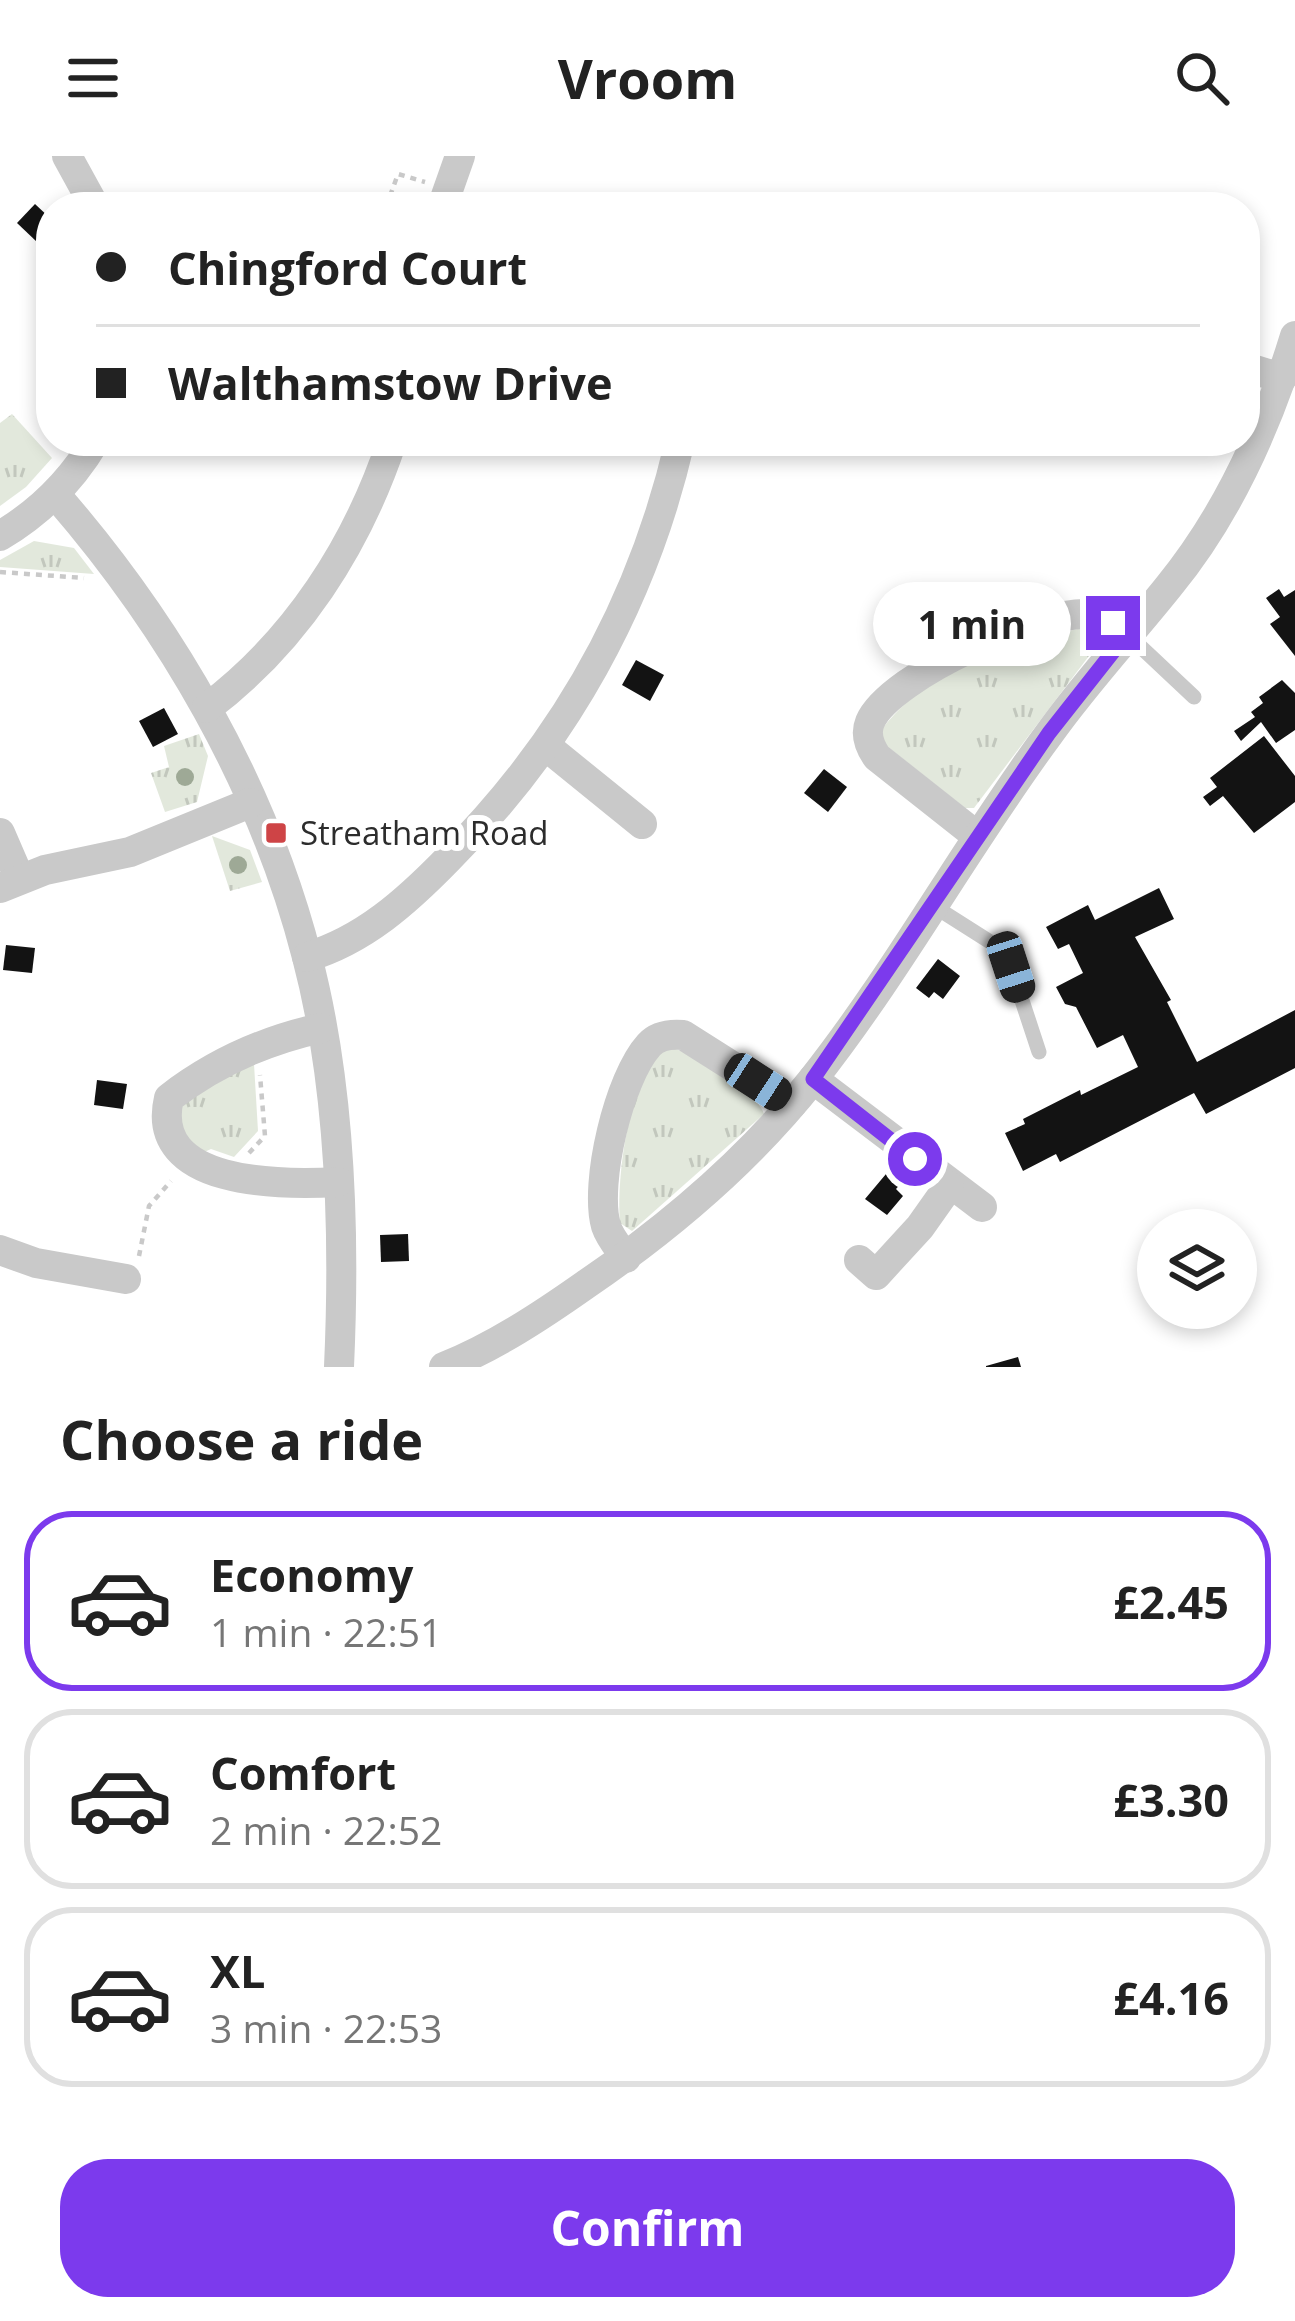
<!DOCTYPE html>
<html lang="en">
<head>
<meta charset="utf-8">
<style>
  body { margin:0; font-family:"Open Sans",sans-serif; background:#f6f6f6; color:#222; height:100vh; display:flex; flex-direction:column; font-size:45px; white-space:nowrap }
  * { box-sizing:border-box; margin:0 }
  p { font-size:39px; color:#767676 }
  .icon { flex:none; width:66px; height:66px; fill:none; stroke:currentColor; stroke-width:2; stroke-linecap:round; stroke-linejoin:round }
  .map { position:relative; height:1211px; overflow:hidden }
  .details { display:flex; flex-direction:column; background:#fff; flex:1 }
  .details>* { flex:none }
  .top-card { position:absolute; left:36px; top:36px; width:1224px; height:264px; border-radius:48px; box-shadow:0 6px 18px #0003; display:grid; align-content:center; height:264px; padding:0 60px; background:#fff }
  .fabs { position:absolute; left:1137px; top:1053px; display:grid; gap:24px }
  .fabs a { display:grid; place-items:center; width:120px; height:120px; border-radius:50%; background:#fff; box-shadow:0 6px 18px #0003; font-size:60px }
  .end { position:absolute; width:54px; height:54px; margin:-27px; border:15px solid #7c3aed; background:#fff; box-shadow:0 0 0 6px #fff }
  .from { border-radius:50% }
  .bubble { position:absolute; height:84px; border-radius:42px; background:#fff; box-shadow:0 6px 18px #0003; font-size:39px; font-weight:700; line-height:84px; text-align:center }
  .car { position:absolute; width:36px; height:72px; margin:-36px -18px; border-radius:15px; box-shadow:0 0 9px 3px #0007; background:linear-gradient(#222 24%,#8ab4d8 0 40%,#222 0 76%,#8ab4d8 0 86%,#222 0) }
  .top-card b { display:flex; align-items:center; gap:42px; height:114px; font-size:45px }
  .top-card b+b { border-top:3px solid #e0e0e0 }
  .top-card i { width:30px; height:30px; background:#222 }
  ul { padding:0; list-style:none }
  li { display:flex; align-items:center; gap:36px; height:180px; margin:0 24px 18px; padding:0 36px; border:6px solid #e0e0e0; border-radius:48px }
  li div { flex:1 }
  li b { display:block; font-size:45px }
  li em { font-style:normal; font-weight:700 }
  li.selected { border-color:#7c3aed }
  li>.icon { width:108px; height:108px; stroke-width:1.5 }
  h2 { padding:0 60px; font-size:54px; line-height:144px }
  .cta { display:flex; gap:24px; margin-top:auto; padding:24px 60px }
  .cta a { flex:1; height:138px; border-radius:48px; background:#7c3aed; color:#fff; font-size:48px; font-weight:700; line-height:138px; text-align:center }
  header { display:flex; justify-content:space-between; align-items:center; height:156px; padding:0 60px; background:#fff; font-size:54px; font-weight:700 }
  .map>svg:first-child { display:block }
  .grass { fill:url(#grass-tufts) }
  .building { fill:#131313 }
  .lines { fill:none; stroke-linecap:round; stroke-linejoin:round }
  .path { stroke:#c9c9c9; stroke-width:4.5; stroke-dasharray:6 6; stroke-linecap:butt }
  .service { stroke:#c9c9c9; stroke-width:15 }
  .minor { stroke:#c9c9c9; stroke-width:30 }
  .tree { fill:#9ea996 }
  .route { stroke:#7c3aed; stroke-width:15 }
  .poi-dot { fill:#ce4446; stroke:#fff; stroke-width:4.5 }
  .labels { text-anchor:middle; stroke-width:12; stroke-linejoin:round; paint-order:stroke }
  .poi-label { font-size:33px; fill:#2c2c2c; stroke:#fff; text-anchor:start }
</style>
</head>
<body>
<header><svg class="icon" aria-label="menu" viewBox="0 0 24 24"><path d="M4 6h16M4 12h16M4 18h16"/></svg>Vroom<svg class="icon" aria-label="search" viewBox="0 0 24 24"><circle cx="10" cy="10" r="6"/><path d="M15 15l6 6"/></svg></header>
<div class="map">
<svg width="1295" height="1211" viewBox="0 0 1295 1211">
  <defs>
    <pattern id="grass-tufts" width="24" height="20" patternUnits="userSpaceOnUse" patternTransform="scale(3)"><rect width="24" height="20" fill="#e2e8dc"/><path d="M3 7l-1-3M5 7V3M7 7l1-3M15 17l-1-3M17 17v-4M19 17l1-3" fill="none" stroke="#c2c7bd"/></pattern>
  </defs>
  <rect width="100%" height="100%" fill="#fff"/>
  <g class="grass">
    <polygon points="12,258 52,302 26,331 0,350 0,267"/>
    <polygon points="34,385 74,392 94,418 0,411 0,404"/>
    <path d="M1078,473L1090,474L1101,484L974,652H965L883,587L882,573C926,514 1008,486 1078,473Z"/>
    <polygon points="199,578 208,600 197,646 165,656 151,617 169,611 164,590"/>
    <polygon points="212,680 250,694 262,726 230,735"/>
    <path d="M669,891C690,895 759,938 764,958L632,1075L620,1067C616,1024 628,915 669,891Z"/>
    <polygon points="254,908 258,975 234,1001 211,993 200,998 188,992 177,955 181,943"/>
  </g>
  <g class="building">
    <polygon points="35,48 51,63 51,71 37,86 17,67"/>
    <polygon points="1279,433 1284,441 1295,434 1295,500 1270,468 1280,461 1266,442"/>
    <polygon points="636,504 664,519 650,545 622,529"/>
    <polygon points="1282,524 1295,537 1295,574 1276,587 1261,566 1241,585 1234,575 1255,561 1251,556 1263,547 1259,541"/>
    <polygon points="164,552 178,578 153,591 139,565"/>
    <polygon points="1264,580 1295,620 1295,646 1254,677 1223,640 1210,650 1203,641 1217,631 1210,622"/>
    <polygon points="824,613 847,631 828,656 804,637"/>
    <polygon points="1159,732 1174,763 1135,781 1171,844 1167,846 1197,906 1295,854 1295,912 1206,958 1194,937 1060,1006 1056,998 1023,1015 1005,977 1025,968 1023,963 1080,934 1081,939 1138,911 1123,879 1097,892 1076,851 1065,848 1056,831 1083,817 1069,788 1058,793 1046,771 1088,749 1095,764"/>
    <polygon points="6,789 35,792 32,817 3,814"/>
    <polygon points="938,803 960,820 943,843 934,836 929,842 916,832"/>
    <polygon points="97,924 127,928 123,953 94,949"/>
    <polygon points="886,1018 894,1026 898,1021 903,1025 896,1033 903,1040 887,1059 865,1043"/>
    <polygon points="408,1078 409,1105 381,1106 380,1079"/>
    <polygon points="1018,1201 1021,1211 986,1211 986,1210"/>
  </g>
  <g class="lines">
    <g class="path">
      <polyline points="386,51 398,18 425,26"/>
      <polyline points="0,416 84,422"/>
      <polyline points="249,997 265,980 260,919"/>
      <polyline points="139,1100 149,1050 171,1025"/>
    </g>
    <g class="service">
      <polyline points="1127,478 1194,541"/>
      <polyline points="932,749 995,789 1011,811 1039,896"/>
    </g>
    <g class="minor">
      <polyline points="67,0 95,51"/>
      <polyline points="442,51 460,0"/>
      <polyline points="1245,211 1282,222"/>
      <path d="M55,338C171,471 263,630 307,801C341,930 345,1079 339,1211"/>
      <path d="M0,380C40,356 71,326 95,285"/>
      <path d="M207,552C296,485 357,390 392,285"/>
      <polyline points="547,591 642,668"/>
      <polyline points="0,677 19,721"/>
      <path d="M977,680L877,601C870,591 865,578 870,566C889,520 1047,449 1095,459C1107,462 1117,470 1127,478"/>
      <polyline points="0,732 45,714 130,696 250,647"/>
      <path d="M307,801C364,784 407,745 448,703C564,587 643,446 680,285"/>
      <path d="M321,872C266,884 213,908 169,942C148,1030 281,1029 338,1026"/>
      <polyline points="813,923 982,1051"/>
      <polyline points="0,1094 36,1107 126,1123"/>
      <path d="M626,1102C619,1092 610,1082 606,1070C594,1027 619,922 649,889C658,879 671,878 683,879L792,948"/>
      <polyline points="859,1104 876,1119 920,1071 949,1030"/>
      <path d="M444,1211C494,1191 541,1160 585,1129C670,1071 749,1004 813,923C899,814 966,690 1049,578C1086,526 1129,480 1169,430C1228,358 1268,268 1295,180"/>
    </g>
  </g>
  <g class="tree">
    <circle cx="185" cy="621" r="9"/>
    <circle cx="238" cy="709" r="9"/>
  </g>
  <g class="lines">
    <polyline class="route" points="915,1003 813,923 1049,577 1127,478 1113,467"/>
  </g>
  <rect class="poi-dot" x="264" y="665" width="24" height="24" rx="6"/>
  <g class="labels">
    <g class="poi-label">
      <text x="300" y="689">Streatham Road</text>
    </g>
  </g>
</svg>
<div class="fabs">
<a><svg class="icon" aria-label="layers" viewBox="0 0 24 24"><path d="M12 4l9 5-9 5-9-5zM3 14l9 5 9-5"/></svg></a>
</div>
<i class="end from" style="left:915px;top:1003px"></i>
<i class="end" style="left:1113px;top:467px"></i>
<div class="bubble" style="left:873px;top:426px;width:198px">1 min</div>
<i class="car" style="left:1011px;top:811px;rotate:162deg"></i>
<i class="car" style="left:758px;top:926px;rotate:123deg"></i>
<div class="top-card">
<b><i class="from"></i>Chingford Court</b>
<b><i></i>Walthamstow Drive</b>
</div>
</div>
<section class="details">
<h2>Choose a ride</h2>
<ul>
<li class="selected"><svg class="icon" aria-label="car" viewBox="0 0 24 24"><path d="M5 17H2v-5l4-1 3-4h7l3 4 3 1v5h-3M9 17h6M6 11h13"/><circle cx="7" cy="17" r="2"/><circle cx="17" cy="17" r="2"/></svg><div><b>Economy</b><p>1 min · 22:51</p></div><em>£2.45</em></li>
<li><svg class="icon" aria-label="car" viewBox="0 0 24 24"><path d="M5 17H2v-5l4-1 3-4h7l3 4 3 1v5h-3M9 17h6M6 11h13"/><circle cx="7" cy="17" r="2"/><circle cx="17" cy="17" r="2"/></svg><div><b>Comfort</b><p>2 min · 22:52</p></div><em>£3.30</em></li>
<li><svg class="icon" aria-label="car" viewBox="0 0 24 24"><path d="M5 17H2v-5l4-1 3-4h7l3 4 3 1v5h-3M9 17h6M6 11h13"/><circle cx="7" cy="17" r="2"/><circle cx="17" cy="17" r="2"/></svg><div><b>XL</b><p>3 min · 22:53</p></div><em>£4.16</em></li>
</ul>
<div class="cta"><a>Confirm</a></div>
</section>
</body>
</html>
